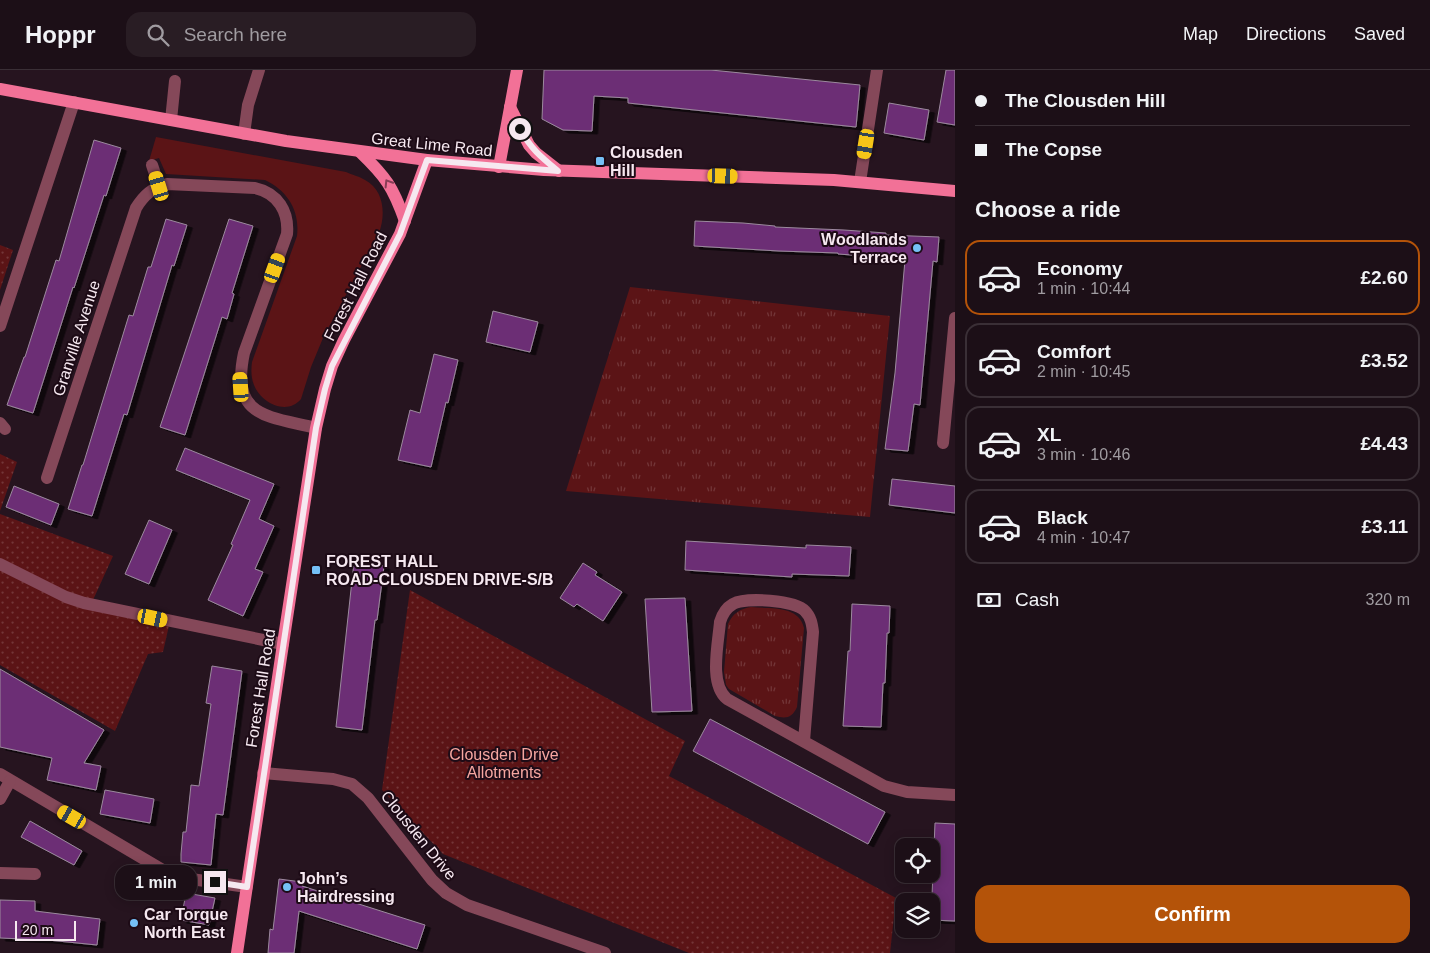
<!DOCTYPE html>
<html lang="en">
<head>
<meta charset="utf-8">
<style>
  body { margin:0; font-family:Arial,sans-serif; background:#291d24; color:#f1f3f6; height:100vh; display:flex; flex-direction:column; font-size:19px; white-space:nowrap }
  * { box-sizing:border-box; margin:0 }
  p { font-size:16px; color:#a09ca1 }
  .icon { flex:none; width:28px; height:28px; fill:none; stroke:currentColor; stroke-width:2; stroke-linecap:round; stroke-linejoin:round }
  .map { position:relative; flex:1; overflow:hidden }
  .side { display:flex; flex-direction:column; background:#1c0f17; width:475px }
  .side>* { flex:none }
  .guide { display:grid; align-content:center; height:110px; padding:0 20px; background:#1c0f17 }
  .buttons { position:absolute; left:895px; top:768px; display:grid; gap:10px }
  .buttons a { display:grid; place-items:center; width:45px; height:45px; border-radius:10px; background:#1c0f17; box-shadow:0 2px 12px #0003,0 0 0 1px #3a2f36; font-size:25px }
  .scale { position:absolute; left:15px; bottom:12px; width:61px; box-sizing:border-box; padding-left:5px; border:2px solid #f6e8f0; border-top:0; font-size:14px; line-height:18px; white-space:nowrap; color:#f6e8f0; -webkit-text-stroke:4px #1d0b16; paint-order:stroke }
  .end { position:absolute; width:22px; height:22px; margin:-11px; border:6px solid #f6e8f0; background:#111; box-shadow:0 0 0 2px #111 }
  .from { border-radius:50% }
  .bubble { position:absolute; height:35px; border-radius:15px; background:#1c0f17; box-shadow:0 2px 12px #0003,0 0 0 1px #3a2f36; font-size:16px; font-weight:700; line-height:35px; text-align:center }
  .car { position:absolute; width:15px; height:30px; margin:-15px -8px; border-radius:6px; box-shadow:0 0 4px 1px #0007; background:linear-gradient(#f5c518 24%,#345 0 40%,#f5c518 0 76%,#345 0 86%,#f5c518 0) }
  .guide b { display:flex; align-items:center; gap:18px; height:48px; font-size:19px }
  .guide b+b { border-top:1px solid #3a2f36 }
  .guide i { width:12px; height:12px; background:#f1f3f6 }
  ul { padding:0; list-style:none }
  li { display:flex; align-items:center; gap:15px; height:75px; margin:0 10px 8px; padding:0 10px; border:2px solid #3a2f36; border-radius:15px }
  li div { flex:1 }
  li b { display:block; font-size:19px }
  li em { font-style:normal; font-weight:700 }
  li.active { border-color:#b45309 }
  li>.icon { width:45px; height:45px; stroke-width:1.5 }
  h2 { padding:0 20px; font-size:22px; line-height:60px }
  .pay { display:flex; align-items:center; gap:12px; height:55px; padding:0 20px; font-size:19px }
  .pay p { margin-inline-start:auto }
  .cta { display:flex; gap:10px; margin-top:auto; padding:10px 20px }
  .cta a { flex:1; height:58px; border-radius:15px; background:#b45309; color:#fff; font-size:20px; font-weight:700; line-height:58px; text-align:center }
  header { display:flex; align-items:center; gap:30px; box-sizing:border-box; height:70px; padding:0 25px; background:#1c0f17; border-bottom:1px solid #3a2f36 }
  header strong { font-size:24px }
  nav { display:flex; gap:28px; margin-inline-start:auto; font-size:18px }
  .search { width:350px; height:45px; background:#291d24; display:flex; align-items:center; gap:12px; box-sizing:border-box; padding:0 18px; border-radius:15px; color:#a09ca1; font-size:19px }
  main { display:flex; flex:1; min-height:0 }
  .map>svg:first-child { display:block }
  .grass { fill:#5b1416 }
  .park { fill:url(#park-tufts) }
  .garden { fill:url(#garden-dots) }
  .building { fill:#6c2e75; stroke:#9c8a9e; filter:url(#shadow) }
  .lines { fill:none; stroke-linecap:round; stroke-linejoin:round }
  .minor { stroke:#854859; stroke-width:12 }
  .major { stroke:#f27197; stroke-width:12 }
  .oneway { stroke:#883e56 }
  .route { stroke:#f6e8f0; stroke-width:6 }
  .poi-dot { fill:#75c0f6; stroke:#1d0b16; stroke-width:2 }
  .labels { text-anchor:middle; stroke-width:4; stroke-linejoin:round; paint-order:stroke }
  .street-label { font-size:16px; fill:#f6e8f0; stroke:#1d0b16 }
  .poi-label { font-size:16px; font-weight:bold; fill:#f6e8f0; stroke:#1d0b16; text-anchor:start }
  .park-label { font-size:16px; fill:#f6a6a0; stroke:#1d0b16 }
</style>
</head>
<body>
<header>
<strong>Hoppr</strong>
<div class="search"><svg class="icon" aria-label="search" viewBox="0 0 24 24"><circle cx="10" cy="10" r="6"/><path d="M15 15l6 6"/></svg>Search here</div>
<nav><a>Map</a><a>Directions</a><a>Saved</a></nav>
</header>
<main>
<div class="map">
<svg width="955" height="883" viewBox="0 0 955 883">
  <defs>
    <pattern id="park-tufts" width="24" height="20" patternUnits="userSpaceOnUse" patternTransform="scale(1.25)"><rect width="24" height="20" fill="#5b1416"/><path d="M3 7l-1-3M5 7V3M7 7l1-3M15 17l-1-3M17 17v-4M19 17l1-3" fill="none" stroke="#733638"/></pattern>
    <pattern id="garden-dots" width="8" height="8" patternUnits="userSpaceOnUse" patternTransform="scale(1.25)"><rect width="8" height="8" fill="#5b1416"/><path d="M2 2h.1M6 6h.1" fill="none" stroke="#733638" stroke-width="1.8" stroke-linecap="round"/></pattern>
    <filter id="shadow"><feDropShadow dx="5.5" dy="3" stdDeviation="0" flood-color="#0009"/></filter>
  </defs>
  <rect width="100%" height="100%" fill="#26141f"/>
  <path class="grass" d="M156,67L346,102C352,105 359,106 365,110C384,120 386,144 379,163L323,268L311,297L301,329C287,346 261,333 254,315C251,308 251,300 252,292L297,166C300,141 288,121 265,110L166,104L159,88L149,91Z"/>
  <g class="park">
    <polygon points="630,217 890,246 870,447 566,421"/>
    <path d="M751,537C770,539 799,535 804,558L797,637C792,648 786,649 775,646L729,619L726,615L724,602L728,554C733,543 740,539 751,537Z"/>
  </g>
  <g class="garden">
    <polygon points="0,175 13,180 0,220"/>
    <polygon points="0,384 17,392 0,441"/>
    <polygon points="0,444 113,486 93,530 170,551 163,582 148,584 115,661 0,595"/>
    <polygon points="410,520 685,671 669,706 896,828 890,883 689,883 443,784 382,720"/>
  </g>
  <g class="building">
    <polygon points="544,0 711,0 860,15 856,57 628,33 628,28 594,26 592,61 563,60 542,49"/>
    <polygon points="946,0 955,0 955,55 937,52"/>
    <polygon points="889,33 929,40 924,70 884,63"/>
    <polygon points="94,70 121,78 106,126 104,125 74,218 73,217 33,343 7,335 24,287 25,287 56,190 59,191"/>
    <polygon points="166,149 187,155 174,196 172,195 127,345 124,344 92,446 68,439 82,395 83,395 129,245 133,246 148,197 151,197"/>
    <polygon points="229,149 253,156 232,223 234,224 227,249 222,247 185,365 160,357"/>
    <polygon points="695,151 743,153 775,156 775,157 844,160 886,163 886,165 939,167 937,192 933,191 920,335 914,334 908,381 885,379 895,303 905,190 895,190 895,188 838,184 838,183 779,181 694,176"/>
    <polygon points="493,241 538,252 530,282 486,272"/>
    <polygon points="434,284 458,290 448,333 446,332 431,397 398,390 410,340 420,343"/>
    <polygon points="185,378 274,414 259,449 274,456 255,499 263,502 243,546 208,530 233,475 231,474 250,430 176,400"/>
    <polygon points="892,409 955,416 955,443 889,435"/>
    <polygon points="14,416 59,434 51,455 6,437"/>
    <polygon points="149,450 172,460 149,514 125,504"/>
    <polygon points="686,471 806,478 806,475 851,477 849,506 792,504 792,507 685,500"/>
    <polygon points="354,492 384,496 377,550 375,550 362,660 336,657"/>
    <polygon points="583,493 597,502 595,505 622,522 603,551 577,534 574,537 560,528"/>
    <polygon points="685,528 692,641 652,642 645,529"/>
    <polygon points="852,534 890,536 889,563 887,563 885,613 883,613 881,657 843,656 848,581 850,581"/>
    <polygon points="212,596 242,601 223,745 216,744 211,795 181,792 181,784 183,762 186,762 191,715 199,716 211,634 206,633"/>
    <polygon points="0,599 104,660 84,693 101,696 96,720 47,710 52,688 0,677"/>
    <polygon points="710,649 885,742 868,774 693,681"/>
    <polygon points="105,720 154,729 150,753 100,744"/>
    <polygon points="30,751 82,781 74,795 21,767"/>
    <polygon points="935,753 955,754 955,851 931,850"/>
    <polygon points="279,809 302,812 302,816 425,855 417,879 299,841 294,883 268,883 270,859 273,860"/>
    <polygon points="186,823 215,828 209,855 181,850"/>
    <polygon points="0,830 35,831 35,841 100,849 97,875 48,870 0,868"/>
  </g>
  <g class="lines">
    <g class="minor">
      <polyline points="171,50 175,11"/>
      <polyline points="244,64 248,35 259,0"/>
      <polyline points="152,95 159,116"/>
      <polyline points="860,112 877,0"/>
      <polyline points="0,256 74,32"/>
      <polyline points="0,353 5,359"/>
      <polyline points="943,373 955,248"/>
      <path d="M47,408L136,138C144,125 152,118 167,114L255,118C278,123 289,142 287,164L244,283C230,348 268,346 316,358"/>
      <polyline points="0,494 66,527 84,533 283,574"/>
      <path d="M804,671L813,562C812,554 811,547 805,541C795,530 746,527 733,534C726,538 722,545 720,552C718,575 709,614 727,629L884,716L907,722L955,725"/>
      <polyline points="263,703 333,709 352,714 368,728 432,810 446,823 467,835 605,883"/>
      <polyline points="0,704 166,802 184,808 247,817"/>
      <polyline points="0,729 10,711"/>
      <polyline points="0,803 35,804"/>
    </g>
    <g class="major">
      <polyline points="0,19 286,71 427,90 544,100 834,110 955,121"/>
      <polyline points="510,37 529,75 536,83 559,101"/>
      <path d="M360,82C386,107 393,117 405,151"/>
      <polyline points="499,97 517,0"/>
      <polyline points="237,883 283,574 316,358 325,319 332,296 344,270 400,164 427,90"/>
    </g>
  </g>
  <defs><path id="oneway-chevron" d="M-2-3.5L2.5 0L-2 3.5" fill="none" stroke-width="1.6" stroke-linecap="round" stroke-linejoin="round" transform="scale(1.25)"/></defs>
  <use class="oneway" href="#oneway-chevron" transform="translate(388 113) rotate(-122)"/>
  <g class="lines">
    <path class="route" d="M215,812L247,817L316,358L325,319L332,296L400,164L427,90L558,101C541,87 531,79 520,59"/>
  </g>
  <g class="poi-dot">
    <rect x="595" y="86" width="10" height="10" rx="2.5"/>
    <circle cx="917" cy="178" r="5"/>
    <rect x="311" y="495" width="10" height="10" rx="2.5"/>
    <circle cx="287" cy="817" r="5"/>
    <circle cx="134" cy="853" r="5"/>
  </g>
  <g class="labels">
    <g class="street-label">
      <text transform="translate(432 74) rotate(6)" y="6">Great Lime Road</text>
      <text transform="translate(355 216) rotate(-63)" y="6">Forest Hall Road</text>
      <text transform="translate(76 268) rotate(-72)" y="6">Granville Avenue</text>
      <text transform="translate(260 618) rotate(-81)" y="6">Forest Hall Road</text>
      <text transform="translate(419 765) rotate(51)" y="6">Clousden Drive</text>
    </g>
    <g class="poi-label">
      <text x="610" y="88">Clousden<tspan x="610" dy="18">Hill</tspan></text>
      <text x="907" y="175" text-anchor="end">Woodlands<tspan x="907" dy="18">Terrace</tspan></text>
      <text x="326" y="497">FOREST HALL<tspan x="326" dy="18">ROAD-CLOUSDEN DRIVE-S/B</tspan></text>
      <text x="297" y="814">John’s<tspan x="297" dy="18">Hairdressing</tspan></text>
      <text x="144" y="850">Car Torque<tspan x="144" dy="18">North East</tspan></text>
    </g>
    <g class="park-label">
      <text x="504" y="690">Clousden Drive<tspan x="504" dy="18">Allotments</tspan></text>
    </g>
  </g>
</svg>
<div class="buttons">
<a><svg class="icon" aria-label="locate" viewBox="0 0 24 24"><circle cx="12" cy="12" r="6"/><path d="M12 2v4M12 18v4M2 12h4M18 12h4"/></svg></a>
<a><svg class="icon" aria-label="layers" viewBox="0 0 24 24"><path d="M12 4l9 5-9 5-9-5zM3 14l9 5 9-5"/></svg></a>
</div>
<div class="scale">20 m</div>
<i class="end from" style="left:520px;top:59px"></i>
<i class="end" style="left:215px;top:812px"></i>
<div class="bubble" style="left:115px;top:795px;width:82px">1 min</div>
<i class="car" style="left:866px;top:74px;rotate:189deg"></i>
<i class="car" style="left:723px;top:106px;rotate:92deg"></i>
<i class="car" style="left:159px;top:116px;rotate:343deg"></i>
<i class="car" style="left:275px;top:198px;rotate:20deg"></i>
<i class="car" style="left:241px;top:317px;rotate:356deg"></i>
<i class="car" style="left:153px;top:548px;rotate:102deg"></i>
<i class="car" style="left:72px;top:747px;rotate:300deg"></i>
</div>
<section class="side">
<div class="guide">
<b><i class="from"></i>The Clousden Hill</b>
<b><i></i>The Copse</b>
</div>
<h2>Choose a ride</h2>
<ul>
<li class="active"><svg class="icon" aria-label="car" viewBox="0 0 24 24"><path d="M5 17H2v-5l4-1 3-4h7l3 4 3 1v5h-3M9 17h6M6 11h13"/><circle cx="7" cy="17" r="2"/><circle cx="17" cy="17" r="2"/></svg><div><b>Economy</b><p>1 min · 10:44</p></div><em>£2.60</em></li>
<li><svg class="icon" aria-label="car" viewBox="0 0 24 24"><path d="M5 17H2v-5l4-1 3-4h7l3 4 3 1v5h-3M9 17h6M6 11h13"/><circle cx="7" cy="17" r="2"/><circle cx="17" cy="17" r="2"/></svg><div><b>Comfort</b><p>2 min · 10:45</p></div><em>£3.52</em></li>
<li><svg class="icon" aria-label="car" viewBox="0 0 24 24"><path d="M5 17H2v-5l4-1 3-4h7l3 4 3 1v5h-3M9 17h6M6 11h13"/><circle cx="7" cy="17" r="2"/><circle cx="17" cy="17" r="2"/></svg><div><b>XL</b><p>3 min · 10:46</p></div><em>£4.43</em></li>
<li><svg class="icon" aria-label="car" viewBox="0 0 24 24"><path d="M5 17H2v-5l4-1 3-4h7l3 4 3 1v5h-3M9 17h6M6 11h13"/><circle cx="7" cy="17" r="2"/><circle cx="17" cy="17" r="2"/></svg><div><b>Black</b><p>4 min · 10:47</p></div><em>£3.11</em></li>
</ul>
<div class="pay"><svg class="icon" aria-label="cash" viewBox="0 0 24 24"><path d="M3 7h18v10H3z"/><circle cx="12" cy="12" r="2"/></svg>Cash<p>320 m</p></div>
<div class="cta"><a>Confirm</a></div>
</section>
</main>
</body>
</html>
